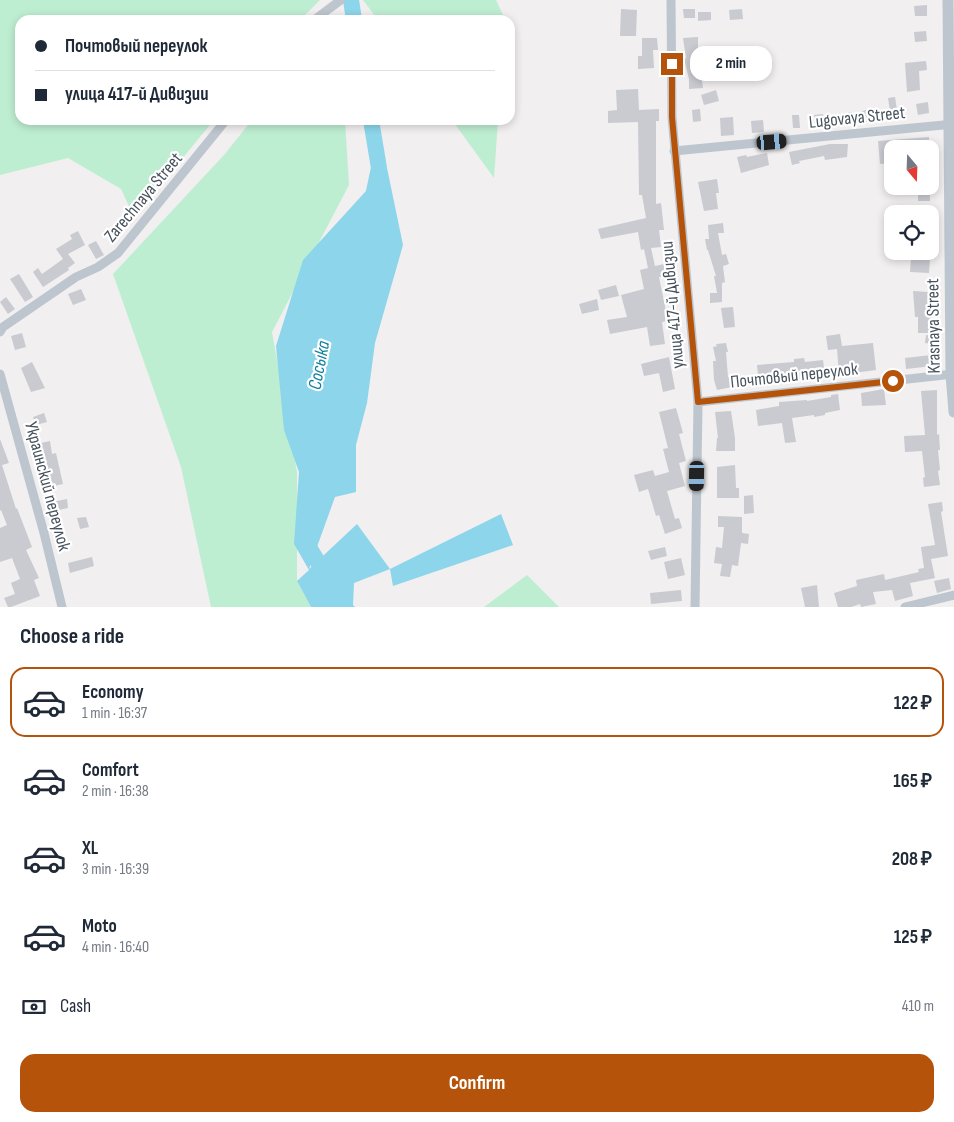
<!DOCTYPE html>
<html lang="en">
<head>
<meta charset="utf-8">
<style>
  body { margin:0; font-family:"Sofia Sans Condensed",sans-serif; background:#f6f6f7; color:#1f2937; height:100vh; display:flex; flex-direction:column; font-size:19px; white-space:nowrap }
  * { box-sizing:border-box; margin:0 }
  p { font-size:16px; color:#747a83 }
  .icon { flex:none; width:28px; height:28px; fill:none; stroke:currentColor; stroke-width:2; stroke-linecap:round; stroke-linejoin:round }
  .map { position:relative; height:607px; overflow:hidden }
  .panel { display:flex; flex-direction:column; background:#fff; flex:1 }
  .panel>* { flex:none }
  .top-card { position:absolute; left:15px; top:15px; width:500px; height:110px; border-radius:15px; box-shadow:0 2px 8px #0003; display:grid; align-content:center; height:110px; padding:0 20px; background:#fff }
  .needle { width:32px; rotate:161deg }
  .buttons { position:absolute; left:884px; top:140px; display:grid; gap:10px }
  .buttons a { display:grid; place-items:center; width:55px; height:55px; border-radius:10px; background:#fff; box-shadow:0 2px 8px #0003; font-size:25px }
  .end { position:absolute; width:22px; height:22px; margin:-11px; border:6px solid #b45309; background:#fff; box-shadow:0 0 0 2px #fff }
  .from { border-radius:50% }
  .bubble { position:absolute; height:35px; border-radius:15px; background:#fff; box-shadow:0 2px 8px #0003; font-size:16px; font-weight:700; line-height:35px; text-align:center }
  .car { position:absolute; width:15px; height:30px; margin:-15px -8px; border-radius:6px; box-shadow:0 0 4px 1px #0007; background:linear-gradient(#222 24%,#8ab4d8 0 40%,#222 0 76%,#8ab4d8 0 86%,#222 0) }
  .top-card b { display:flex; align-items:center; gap:18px; height:48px; font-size:19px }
  .top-card b+b { border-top:1px solid #e0e1e3 }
  .top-card i { width:12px; height:12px; background:#1f2937 }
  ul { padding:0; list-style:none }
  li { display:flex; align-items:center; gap:15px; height:70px; margin:0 10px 8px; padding:0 10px; border:2px solid transparent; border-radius:15px }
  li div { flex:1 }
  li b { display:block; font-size:19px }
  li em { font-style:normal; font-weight:700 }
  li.on { border-color:#b45309 }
  li>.icon { width:45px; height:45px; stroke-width:1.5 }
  h2 { padding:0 20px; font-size:22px; line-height:60px }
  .pay { display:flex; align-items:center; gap:12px; height:55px; padding:0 20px; font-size:19px }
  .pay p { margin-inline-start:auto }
  .cta { display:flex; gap:10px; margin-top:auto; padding:10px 20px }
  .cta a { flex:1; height:58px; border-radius:15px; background:#b45309; color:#fff; font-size:20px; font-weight:700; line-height:58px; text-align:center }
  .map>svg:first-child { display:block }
  .green { fill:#beeed2 }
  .water { fill:#8cd5ea }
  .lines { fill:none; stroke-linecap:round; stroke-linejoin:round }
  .river { stroke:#8cd5ea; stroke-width:16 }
  .building { fill:#c9cbd1 }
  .minor { stroke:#bdc6ce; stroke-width:9 }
  .tertiary { stroke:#bdc6ce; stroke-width:11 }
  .route { stroke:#b45309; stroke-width:6 }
  .labels { text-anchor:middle; stroke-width:4.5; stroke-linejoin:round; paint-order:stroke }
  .street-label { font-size:18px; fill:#47525c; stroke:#fff }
  .water-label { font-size:19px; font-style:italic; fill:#0f7fa0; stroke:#fff }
</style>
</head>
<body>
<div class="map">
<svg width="954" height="607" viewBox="0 0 954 607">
  <rect width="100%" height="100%" fill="#f1efef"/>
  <g class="green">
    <polygon points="0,0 320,0 300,20 20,20 20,120 214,120 134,217 121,189 68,158 0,175"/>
    <polygon points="363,0 496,0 504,17 504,20 378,20"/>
    <polygon points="252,120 345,120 349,185 272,332 297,472 297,581 311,607 211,607 181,467 113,274 224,155"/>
    <polygon points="452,120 498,120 494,178"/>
    <polygon points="527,575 559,607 484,607"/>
  </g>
  <polygon class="water" points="387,168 403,245 375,343 367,403 356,445 356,492 335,497 309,569 357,524 390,569 501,514 513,545 393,586 390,569 354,583 353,605 355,607 311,607 297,581 309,570 294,544 299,472 284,430 276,346 303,260"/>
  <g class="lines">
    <g class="river">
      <polyline points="351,0 354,20"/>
      <polyline points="371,120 379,168 372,201"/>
      <polyline points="304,537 304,539 345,607"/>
    </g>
  </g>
  <g class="building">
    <polygon points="927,5 927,16 915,16 914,6"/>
    <polygon points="621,9 637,10 636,36 620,36"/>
    <polygon points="683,9 695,9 695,18 684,18"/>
    <polygon points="742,9 743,19 730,20 729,10"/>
    <polygon points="698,12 711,12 711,20 698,21"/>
    <polygon points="926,31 927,41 915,42 914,32"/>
    <polygon points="698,37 698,48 703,88 689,89 689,79 684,59 686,58 683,38"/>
    <polygon points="642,38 657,38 658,50 653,50 654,68 638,69 638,56 642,56"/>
    <polygon points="926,61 927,70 919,71 920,90 907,92 905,63"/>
    <polygon points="638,89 639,110 659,109 659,121 656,121 656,204 661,203 664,230 659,230 661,247 651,248 655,266 664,264 666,276 659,277 668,321 662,322 665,344 650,346 647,327 610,334 607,320 627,317 621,295 644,289 640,270 648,268 644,249 641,250 638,232 601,239 598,229 646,218 642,195 639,195 638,122 608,123 608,111 617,110 616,90"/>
    <polygon points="716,90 719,101 704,105 701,95"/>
    <polygon points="895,97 897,110 890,111 888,98"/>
    <polygon points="928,102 929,113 918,115 916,104"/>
    <polygon points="700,109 701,121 693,122 692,110"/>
    <polygon points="868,109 872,120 861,124 860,121 845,124 843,114 852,112 853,115"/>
    <polygon points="823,114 824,125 815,126 814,115"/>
    <polygon points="792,115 799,115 800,128 793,128"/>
    <polygon points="733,117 734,135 721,136 720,118"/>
    <polygon points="763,120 764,132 752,133 751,121"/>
    <polygon points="929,137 929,149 892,149 892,163 880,164 878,141"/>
    <polygon points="830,144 848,144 847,157 825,160 824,156 799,161 800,163 792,165 789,152"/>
    <polygon points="767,153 769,165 741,173 737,157 746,155 747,157"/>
    <polygon points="717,179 719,193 716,193 718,209 704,211 698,182"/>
    <polygon points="930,191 930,201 918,201 918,192"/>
    <polygon points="723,223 724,233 718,233 722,255 726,254 729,264 723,266 725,282 722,283 722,302 710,303 710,293 717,293 714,276 716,276 708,250 707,250 705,239 709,239 708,225"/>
    <polygon points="78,231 85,245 68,254 75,263 68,268 69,270 43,287 33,272 38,268 42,274 63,259 56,249 72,239 70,235"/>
    <polygon points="96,241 104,255 96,259 88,245"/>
    <polygon points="911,258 930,259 929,273 910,272"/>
    <polygon points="19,274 33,297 25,302 10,279"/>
    <polygon points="616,285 619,296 601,300 598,290"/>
    <polygon points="81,289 86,300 73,305 68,294"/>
    <polygon points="913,291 928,292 927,309 931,309 931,333 918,333 918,317 915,317"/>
    <polygon points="6,297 15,309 8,314 0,302"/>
    <polygon points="597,299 599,310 582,314 579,304"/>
    <polygon points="733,307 735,327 724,328 721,308"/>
    <polygon points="22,333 26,347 15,350 11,336"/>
    <polygon points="840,334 842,346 873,343 876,370 839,375 837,349 828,350 826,336"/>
    <polygon points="926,335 933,336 932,344 925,343"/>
    <polygon points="726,343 728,352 726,352 728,377 729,377 732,387 717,390 714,380 713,361 716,361 713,347 717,346 716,344"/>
    <polygon points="931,355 932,366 906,369 905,358"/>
    <polygon points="669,357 675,389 663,392 659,373 644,376 641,364"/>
    <polygon points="804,358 805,362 823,360 825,376 772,382 773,384 759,385 757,365 794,362 794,359"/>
    <polygon points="32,362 45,388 31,392 21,368"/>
    <polygon points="884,389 886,405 862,406 861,393"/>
    <polygon points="937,390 937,435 939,434 940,450 938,450 940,470 938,471 940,485 924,487 923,478 925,477 922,451 905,452 904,436 925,435 921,391"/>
    <polygon points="838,394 840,410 825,413 825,415 814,417 814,415 792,418 796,442 785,443 782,423 758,426 756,410 779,406 779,402 807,400 807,401 831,397 831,395"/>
    <polygon points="676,408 683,433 679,434 686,461 679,463 685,486 667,491 675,519 679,518 682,528 665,534 659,515 656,516 648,489 639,492 634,475 653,470 655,476 669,472 663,449 668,448 659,412"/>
    <polygon points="731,411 735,438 735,451 716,451 717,438 718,438 715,412"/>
    <polygon points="44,413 47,422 36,425 33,417"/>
    <polygon points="0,439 9,463 2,465 16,509 17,508 32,547 26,550 39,578 34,580 40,596 11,607 8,607 4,598 15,594 11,583 20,579 12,558 0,562 0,528 7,525 1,510 0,511"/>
    <polygon points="50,441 52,454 56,453 63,484 49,487 37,444"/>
    <polygon points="735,465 736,488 739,488 739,498 717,498 717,467"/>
    <polygon points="753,495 754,513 744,514 744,496"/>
    <polygon points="67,499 68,508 54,511 52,502"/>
    <polygon points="942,502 943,511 941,512 948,556 931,559 935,578 910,583 913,596 895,601 892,590 873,592 876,604 861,607 860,604 851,607 838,607 834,593 857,586 856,580 884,574 885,580 919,572 918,569 924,568 921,547 935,545 928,504"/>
    <polygon points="718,516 742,517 742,533 749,534 748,544 741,543 738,566 732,565 730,577 720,576 722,564 714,563 716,547 722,548 724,527 718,527"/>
    <polygon points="86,517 89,527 80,529 77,518"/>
    <polygon points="665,547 667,556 651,560 648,551"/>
    <polygon points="92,557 94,566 70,573 68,563"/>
    <polygon points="681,558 685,575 668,579 664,562"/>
    <polygon points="949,578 951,589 937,593 934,581"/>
    <polygon points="817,585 819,607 805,607 801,588"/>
    <polygon points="681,590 682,601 651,604 650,593"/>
  </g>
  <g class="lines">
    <g class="minor">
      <polyline points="671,0 672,117 698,402 695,607"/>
      <polyline points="314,20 341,0"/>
      <polyline points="674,151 954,124"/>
      <polyline points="0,332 3,327 76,277 98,267 118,253 226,120"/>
      <polyline points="0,374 44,533 62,607"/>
      <polyline points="698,402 954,374"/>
      <polyline points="905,607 954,595"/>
    </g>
    <polyline class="tertiary" points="948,0 951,374 954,412"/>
  </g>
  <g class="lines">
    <polyline class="route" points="672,64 672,117 698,402 893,381"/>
  </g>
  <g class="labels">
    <g class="street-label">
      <text transform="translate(857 117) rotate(-6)" y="6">Lugovaya Street</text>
      <text transform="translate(143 197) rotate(-50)" y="6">Zarechnaya Street</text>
      <text transform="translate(672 305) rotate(-95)" y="6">улица 417-й Дивизии</text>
      <text transform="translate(933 326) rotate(-91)" y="6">Krasnaya Street</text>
      <text transform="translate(794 375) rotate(-6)" y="6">Почтовый переулок</text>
      <text transform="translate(48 486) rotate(75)" y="6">Украинский переулок</text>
    </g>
    <g class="water-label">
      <text transform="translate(318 365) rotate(-79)" y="7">Сосыка</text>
    </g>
  </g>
</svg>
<div class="buttons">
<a><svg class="needle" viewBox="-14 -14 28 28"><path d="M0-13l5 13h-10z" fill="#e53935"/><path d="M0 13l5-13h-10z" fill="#747a83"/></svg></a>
<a><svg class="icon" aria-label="locate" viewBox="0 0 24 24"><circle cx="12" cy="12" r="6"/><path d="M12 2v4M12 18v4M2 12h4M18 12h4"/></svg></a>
</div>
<i class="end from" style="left:893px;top:381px"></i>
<i class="end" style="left:672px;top:64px"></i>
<div class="bubble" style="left:690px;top:46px;width:82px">2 min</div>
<i class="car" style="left:772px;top:142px;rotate:85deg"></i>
<i class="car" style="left:697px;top:476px;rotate:181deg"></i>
<div class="top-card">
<b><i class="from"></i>Почтовый переулок</b>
<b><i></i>улица 417-й Дивизии</b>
</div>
</div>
<section class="panel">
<h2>Choose a ride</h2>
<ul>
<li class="on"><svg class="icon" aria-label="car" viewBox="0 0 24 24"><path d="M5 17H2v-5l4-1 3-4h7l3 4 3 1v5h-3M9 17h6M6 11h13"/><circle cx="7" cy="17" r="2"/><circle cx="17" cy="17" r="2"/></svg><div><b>Economy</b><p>1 min · 16:37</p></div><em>122 ₽</em></li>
<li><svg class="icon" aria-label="car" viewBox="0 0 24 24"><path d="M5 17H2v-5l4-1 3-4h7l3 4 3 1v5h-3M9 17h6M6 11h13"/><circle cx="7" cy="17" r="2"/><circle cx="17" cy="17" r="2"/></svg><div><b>Comfort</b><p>2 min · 16:38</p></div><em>165 ₽</em></li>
<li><svg class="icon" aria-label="car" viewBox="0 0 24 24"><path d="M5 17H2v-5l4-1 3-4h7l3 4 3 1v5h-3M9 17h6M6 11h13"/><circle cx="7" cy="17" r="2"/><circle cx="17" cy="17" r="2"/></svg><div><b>XL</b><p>3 min · 16:39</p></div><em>208 ₽</em></li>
<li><svg class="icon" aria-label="car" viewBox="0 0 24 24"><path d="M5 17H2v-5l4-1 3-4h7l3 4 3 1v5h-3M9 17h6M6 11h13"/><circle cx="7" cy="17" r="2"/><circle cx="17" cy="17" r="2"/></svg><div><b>Moto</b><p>4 min · 16:40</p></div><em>125 ₽</em></li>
</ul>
<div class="pay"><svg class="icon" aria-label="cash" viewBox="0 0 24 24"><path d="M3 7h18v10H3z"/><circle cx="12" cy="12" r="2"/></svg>Cash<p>410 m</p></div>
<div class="cta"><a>Confirm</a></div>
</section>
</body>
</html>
